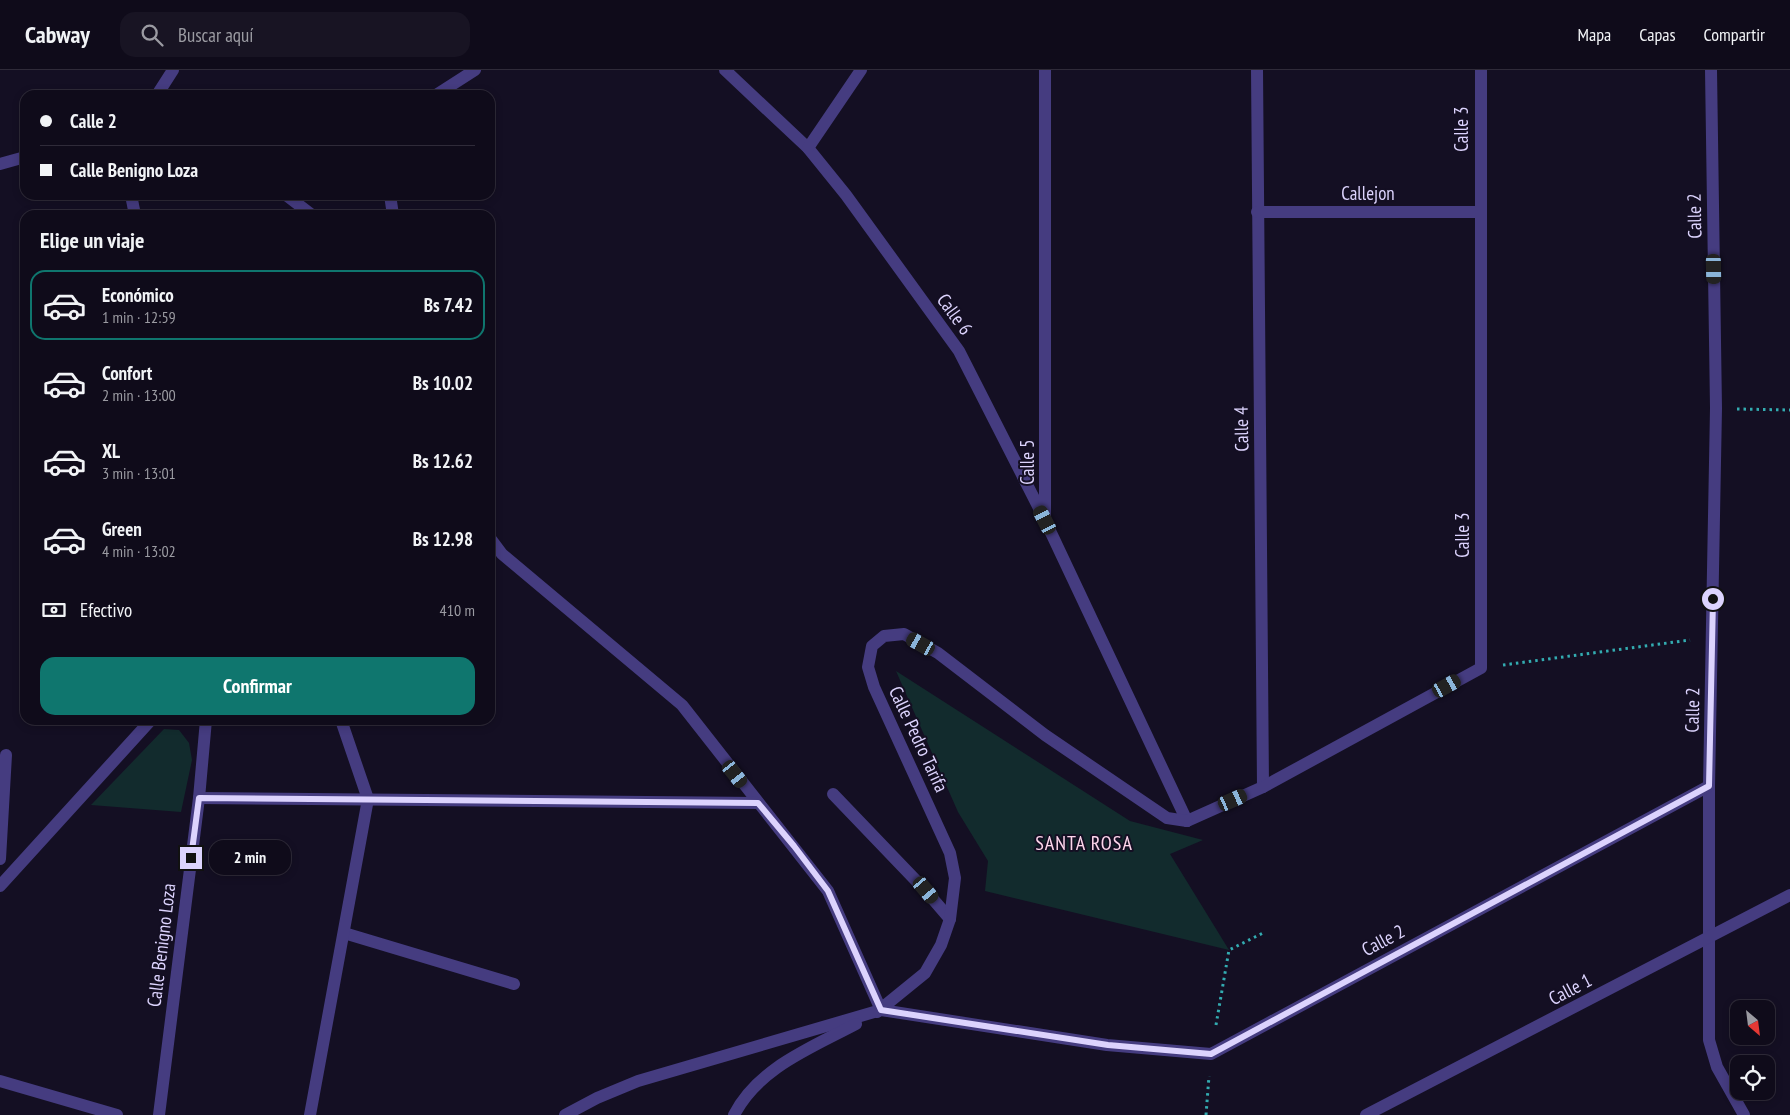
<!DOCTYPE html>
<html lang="es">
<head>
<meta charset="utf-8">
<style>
  body { margin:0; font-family:"PT Sans Narrow",sans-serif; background:#181423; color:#f1f3f6; height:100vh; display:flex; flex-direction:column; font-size:19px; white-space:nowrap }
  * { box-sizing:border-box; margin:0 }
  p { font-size:16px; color:#9b9ba2 }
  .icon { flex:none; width:28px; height:28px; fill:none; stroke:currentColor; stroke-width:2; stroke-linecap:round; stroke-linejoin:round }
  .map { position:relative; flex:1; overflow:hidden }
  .drawer { position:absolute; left:20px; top:140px; width:475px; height:515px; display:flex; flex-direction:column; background:#0f0b1a; border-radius:15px; box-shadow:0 2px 8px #0003,0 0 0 1px #2f2b39 }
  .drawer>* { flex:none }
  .hud { position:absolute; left:20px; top:20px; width:475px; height:110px; border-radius:15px; box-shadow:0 2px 8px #0003,0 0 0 1px #2f2b39; display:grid; align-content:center; height:110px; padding:0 20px; background:#0f0b1a }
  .needle { width:32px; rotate:152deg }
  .tools { position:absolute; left:1730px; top:930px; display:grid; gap:10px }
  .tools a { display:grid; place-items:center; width:45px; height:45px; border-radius:10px; background:#0f0b1a; box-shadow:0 2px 8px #0003,0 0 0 1px #2f2b39; font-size:25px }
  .end { position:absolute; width:22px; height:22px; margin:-11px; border:6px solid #dcd3fd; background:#111; box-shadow:0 0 0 2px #111 }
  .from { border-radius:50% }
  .bubble { position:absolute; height:35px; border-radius:15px; background:#0f0b1a; box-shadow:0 2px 8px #0003,0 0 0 1px #2f2b39; font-size:16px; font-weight:700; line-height:35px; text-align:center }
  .car { position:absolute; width:15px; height:30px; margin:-15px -8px; border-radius:6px; box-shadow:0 0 4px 1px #0007; background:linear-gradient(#222 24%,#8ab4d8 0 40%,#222 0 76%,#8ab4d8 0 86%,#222 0) }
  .hud b { display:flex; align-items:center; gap:18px; height:48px; font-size:19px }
  .hud b+b { border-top:1px solid #2f2b39 }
  .hud i { width:12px; height:12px; background:#f1f3f6 }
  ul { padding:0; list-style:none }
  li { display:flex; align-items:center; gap:15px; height:70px; margin:0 10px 8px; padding:0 10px; border:2px solid transparent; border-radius:15px }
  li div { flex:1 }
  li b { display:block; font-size:19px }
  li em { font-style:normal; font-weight:700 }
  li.current { border-color:#0f766e }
  li>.icon { width:45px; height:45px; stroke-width:1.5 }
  h2 { padding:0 20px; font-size:22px; line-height:60px }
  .pay { display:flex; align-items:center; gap:12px; height:55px; padding:0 20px; font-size:19px }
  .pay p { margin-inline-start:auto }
  .button { display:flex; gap:10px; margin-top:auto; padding:10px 20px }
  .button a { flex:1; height:58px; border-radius:15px; background:#0f766e; color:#fff; font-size:20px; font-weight:700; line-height:58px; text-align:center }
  header { display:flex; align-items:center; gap:30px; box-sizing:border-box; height:70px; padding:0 25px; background:#0f0b1a; border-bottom:1px solid #2f2b39 }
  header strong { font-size:24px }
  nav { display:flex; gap:28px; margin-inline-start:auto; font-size:18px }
  .search { width:350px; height:45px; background:#181423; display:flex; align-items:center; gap:12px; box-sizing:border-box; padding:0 18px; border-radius:15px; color:#9b9ba2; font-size:19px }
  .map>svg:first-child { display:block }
  .green { fill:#122b2d }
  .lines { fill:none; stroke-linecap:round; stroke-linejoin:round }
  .path { stroke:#33acb1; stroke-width:3; stroke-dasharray:2.5 4; stroke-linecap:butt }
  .minor { stroke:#453c80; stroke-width:12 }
  .route { stroke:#dcd3fd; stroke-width:6 }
  .labels { text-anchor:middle; stroke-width:4; stroke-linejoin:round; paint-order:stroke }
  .street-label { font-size:19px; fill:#dcd3fd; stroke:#140f23 }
  .neighbourhood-label { font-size:20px; letter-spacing:1px; fill:#fdd5eb; stroke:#140f23 }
</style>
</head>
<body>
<header>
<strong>Cabway</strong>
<div class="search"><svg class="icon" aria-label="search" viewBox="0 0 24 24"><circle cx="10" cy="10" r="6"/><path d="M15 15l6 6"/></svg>Buscar aquí</div>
<nav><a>Mapa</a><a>Capas</a><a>Compartir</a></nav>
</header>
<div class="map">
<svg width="1790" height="1045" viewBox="0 0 1790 1045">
  <rect width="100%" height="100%" fill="#140f23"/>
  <g class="green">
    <polygon points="896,601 1130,751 1203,770 1170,784 1229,880 985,821 988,791 958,742"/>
    <polygon points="164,659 179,660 189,673 192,690 181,742 91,735"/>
  </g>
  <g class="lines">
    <g class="path">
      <polyline points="1737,339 1790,340"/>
      <polyline points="1503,595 1690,570"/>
      <polyline points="1216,955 1229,880 1265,862"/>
      <polyline points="1206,1045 1209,1006"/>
    </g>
    <g class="minor">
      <polyline points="725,0 808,78 846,125 959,281 1043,446"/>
      <polyline points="1045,0 1045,450 1187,751"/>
      <polyline points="1257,0 1263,717"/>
      <polyline points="157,25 173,0"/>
      <polyline points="436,25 475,0"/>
      <polyline points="808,78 861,0"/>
      <polyline points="0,94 25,87"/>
      <polyline points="131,125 135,145"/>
      <polyline points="286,125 312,145"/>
      <polyline points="390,125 393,145"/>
      <polyline points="1257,142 1479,142"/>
      <polyline points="490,468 502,484 682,635 828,821 881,940"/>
      <polyline points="1709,716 1709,970 1717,997 1744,1045"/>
      <polyline points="833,724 926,821 950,849"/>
      <polyline points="199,728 758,733"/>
      <polyline points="1187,751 1263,717 1481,598 1481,0"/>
      <polyline points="0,789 6,685"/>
      <polyline points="0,816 151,650"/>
      <polyline points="344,863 514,914"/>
      <polyline points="877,942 925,903 941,875 950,849 955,808 950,783 874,617 868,597 872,576 884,566 904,564 938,583 1045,665 1167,748 1187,751"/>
      <polyline points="0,1011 117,1045"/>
      <polyline points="159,1045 199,728 206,650"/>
      <polyline points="310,1045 368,729 341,650"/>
      <polyline points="565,1045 597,1028 638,1011 881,940 1107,975 1211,984 1709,716 1716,338 1711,0"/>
      <path d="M734,1045C758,998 811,978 856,954"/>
      <polyline points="1366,1045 1790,825"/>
    </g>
  </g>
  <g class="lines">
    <polyline class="route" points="191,788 199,728 758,733 794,776 828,821 881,940 1108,975 1211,984 1709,716 1713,529"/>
  </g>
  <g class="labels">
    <g class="street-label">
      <text transform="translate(1461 59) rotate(-90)" y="7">Calle 3</text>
      <text x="1368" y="130">Callejon</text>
      <text transform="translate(1694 146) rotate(-91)" y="7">Calle 2</text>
      <text transform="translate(955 244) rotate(54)" y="7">Calle 6</text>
      <text transform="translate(1241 359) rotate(-91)" y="7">Calle 4</text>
      <text transform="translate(1027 392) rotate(-90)" y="7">Calle 5</text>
      <text transform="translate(1462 465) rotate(-90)" y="7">Calle 3</text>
      <text transform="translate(1692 640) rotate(-89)" y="7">Calle 2</text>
      <text transform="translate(919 669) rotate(65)" y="7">Calle Pedro Tarifa</text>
      <text transform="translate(1383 870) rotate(-28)" y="7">Calle 2</text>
      <text transform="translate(161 875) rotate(-83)" y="7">Calle Benigno Loza</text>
      <text transform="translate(1570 919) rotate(-28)" y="7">Calle 1</text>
    </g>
    <g class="neighbourhood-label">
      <text x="1084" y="780">SANTA ROSA</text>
    </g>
  </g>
</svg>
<div class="tools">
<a><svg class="needle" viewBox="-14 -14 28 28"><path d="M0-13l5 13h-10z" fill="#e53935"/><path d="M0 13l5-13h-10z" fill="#9b9ba2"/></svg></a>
<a><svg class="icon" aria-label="locate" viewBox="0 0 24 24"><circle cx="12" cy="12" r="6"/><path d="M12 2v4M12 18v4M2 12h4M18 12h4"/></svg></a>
</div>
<i class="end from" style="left:1713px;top:529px"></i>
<i class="end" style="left:191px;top:788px"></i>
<div class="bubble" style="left:209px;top:770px;width:82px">2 min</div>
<i class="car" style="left:1714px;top:199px;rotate:179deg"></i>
<i class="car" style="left:1045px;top:450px;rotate:333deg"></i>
<i class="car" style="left:921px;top:574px;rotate:299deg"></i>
<i class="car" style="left:1447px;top:616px;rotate:61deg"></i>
<i class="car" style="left:735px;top:704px;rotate:142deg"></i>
<i class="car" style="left:1233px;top:730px;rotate:66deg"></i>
<i class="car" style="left:926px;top:820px;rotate:140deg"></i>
<div class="hud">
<b><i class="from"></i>Calle 2</b>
<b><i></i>Calle Benigno Loza</b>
</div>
<section class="drawer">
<h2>Elige un viaje</h2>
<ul>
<li class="current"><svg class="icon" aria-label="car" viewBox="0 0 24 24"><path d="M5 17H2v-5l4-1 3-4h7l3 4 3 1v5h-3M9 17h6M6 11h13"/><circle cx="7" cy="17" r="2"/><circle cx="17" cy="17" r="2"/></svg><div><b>Económico</b><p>1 min · 12:59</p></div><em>Bs 7.42</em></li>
<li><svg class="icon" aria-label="car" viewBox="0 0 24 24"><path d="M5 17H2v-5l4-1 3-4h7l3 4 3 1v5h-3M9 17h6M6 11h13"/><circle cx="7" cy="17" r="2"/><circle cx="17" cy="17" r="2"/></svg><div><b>Confort</b><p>2 min · 13:00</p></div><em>Bs 10.02</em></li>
<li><svg class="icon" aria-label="car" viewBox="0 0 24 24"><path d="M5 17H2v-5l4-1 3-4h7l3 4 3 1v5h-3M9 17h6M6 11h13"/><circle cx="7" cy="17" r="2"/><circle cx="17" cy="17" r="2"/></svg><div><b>XL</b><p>3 min · 13:01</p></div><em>Bs 12.62</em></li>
<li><svg class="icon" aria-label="car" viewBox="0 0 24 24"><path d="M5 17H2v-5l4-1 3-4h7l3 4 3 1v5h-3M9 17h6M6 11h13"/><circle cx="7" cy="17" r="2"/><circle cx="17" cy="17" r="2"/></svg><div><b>Green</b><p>4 min · 13:02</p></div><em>Bs 12.98</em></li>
</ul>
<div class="pay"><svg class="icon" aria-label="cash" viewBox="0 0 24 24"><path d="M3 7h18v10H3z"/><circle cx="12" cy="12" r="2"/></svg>Efectivo<p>410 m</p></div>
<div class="button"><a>Confirmar</a></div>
</section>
</div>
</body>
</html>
